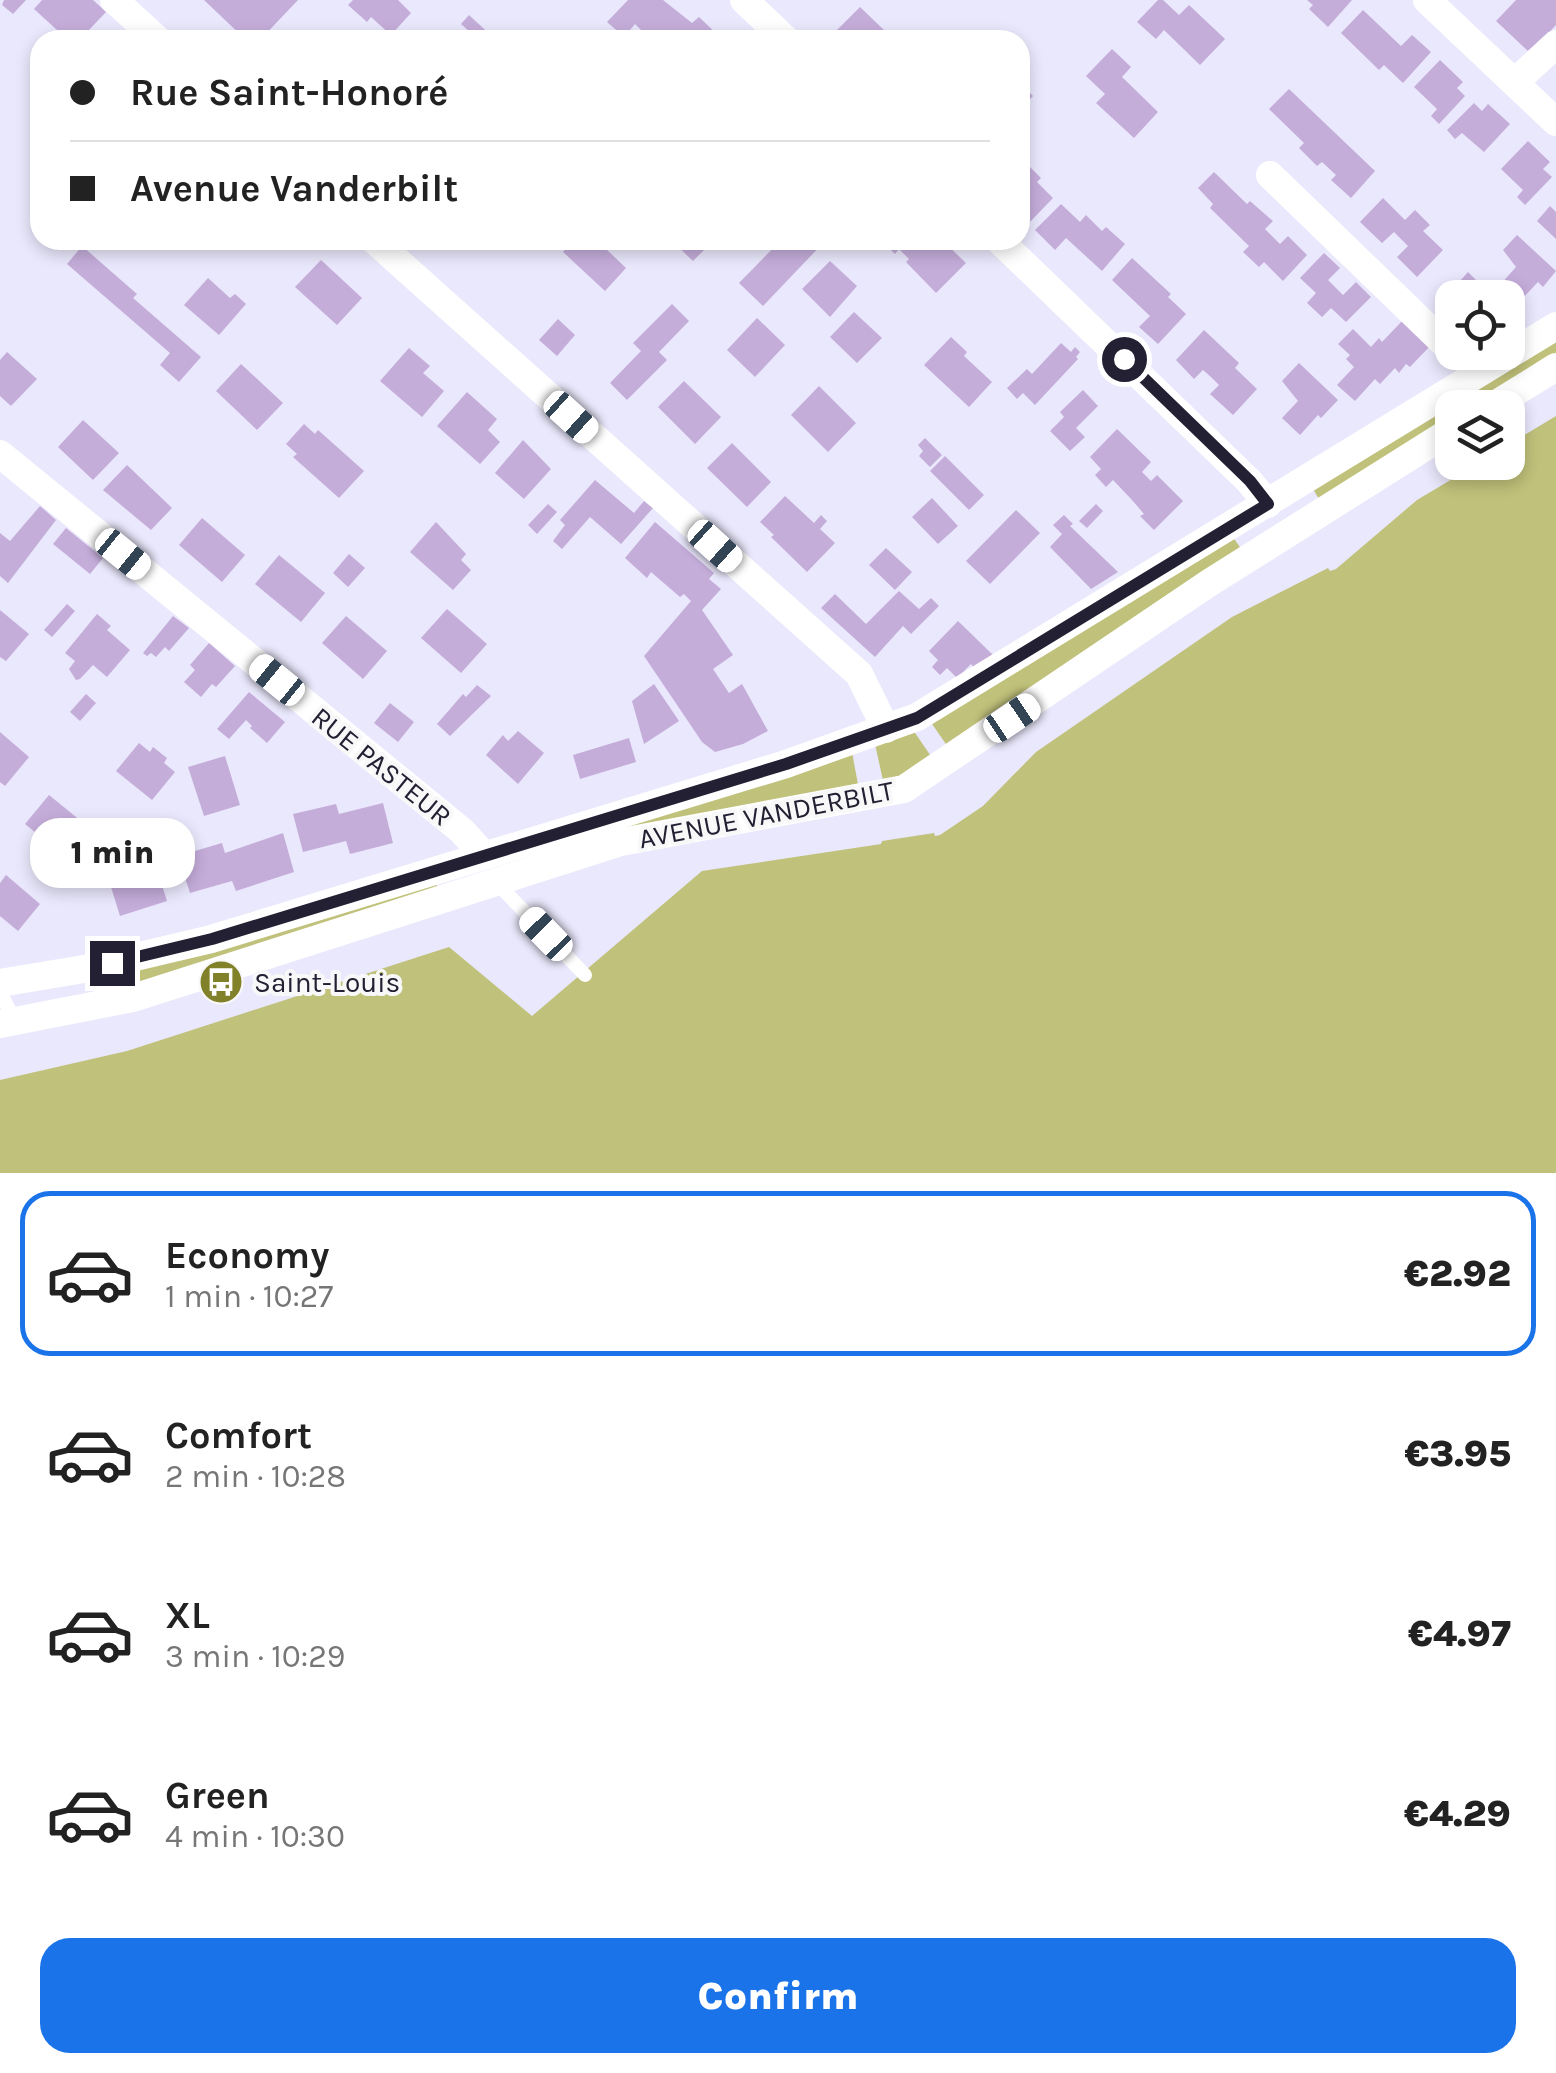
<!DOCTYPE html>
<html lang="en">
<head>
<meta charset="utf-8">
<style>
  body { margin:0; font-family:Karla,sans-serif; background:#f2f2f2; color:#222; height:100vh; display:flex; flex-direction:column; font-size:38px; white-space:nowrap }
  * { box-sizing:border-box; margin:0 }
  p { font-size:32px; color:#767676 }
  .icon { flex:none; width:55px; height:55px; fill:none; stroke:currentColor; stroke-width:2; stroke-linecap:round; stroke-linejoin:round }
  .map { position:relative; height:1173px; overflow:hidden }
  .side { display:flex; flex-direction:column; background:#fff; flex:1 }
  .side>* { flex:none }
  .top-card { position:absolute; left:30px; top:30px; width:1000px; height:220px; border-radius:30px; box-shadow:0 5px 15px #0003; display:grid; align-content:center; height:220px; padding:0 40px; background:#fff }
  .controls { position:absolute; left:1435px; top:280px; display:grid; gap:20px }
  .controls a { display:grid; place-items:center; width:90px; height:90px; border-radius:20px; background:#fff; box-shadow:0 5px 15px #0003; font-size:50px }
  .end { position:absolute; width:45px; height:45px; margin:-22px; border:12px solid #222032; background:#fff; box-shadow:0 0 0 5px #fff }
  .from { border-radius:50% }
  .bubble { position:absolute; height:70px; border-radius:30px; background:#fff; box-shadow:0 5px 15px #0003; font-size:32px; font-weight:800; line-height:70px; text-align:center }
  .car { position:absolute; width:30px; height:60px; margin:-30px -15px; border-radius:12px; box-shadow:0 0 8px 2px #0007; background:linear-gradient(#fff 24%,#345 0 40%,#fff 0 76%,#345 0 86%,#fff 0) }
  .top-card b { display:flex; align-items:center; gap:35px; height:95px; font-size:38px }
  .top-card b+b { border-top:2px solid #e0e0e0 }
  .top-card i { width:25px; height:25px; background:#222 }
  ul { padding:18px 0 0; list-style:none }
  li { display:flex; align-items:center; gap:30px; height:165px; margin:0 20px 15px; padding:0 20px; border:5px solid transparent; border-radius:30px }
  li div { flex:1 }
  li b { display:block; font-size:38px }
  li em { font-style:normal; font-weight:800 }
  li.on { border-color:#1a73e8 }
  li>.icon { width:90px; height:90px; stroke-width:1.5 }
  .button { display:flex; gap:20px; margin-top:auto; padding:20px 40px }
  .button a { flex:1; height:115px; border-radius:30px; background:#1a73e8; color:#fff; font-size:40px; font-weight:800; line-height:115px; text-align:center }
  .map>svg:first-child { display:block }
  .green { fill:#c0c17a }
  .building { fill:#c5adda }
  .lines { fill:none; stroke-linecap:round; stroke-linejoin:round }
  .lane { stroke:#fff; stroke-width:14 }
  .street { stroke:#fff; stroke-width:28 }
  .route { stroke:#222032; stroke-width:12 }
  .labels { text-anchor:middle; stroke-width:8; stroke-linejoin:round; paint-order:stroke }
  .street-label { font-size:28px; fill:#222032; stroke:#f8f8f8 }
  .poi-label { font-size:28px; fill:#222032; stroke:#f8f8f8; text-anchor:start }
</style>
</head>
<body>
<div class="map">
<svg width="1556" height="1173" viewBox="0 0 1556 1173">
  <rect width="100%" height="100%" fill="#eae8fc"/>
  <g class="green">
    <polygon points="1556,337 1556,356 1472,407 1452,408 1452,419 1320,501 1312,487"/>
    <polygon points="1556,416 1556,1173 0,1173 0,1080 127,1051 449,947 532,1016 702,871 881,844 882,841 934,833 935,836 940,835 983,806 1036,752 1232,617 1328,568 1330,571 1336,569 1417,500 1479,463 1508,462 1508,445"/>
    <polygon points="1232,536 1242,550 950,750 930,721"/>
    <polygon points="913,730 935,762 884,785 875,744"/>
    <polygon points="852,752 859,790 563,840"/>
    <polygon points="435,879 438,889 97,997 92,977"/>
  </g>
  <g class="building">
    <polygon points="4,0 26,0 13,14 2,5"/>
    <polygon points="42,0 93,0 106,12 87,32 96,40 68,40 34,9"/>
    <polygon points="204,0 298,0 260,40 246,40"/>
    <polygon points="353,0 398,0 411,13 391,35 371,17 367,22 348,5"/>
    <polygon points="628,0 663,0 692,23 699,17 723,40 679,37 651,40 635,24 624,37 607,22"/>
    <polygon points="1158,0 1163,0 1179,15 1189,5 1225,39 1200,65 1164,30 1156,39 1137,22"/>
    <polygon points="1307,0 1352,0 1328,27 1309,9 1313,5"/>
    <polygon points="1516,0 1556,0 1556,25 1530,53 1496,21"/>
    <polygon points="860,7 885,31 876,40 841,40 834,33"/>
    <polygon points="1363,10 1401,46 1412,35 1431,52 1403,83 1384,65 1379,70 1341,33"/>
    <polygon points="469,15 496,40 479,40 461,24"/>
    <polygon points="1112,49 1131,67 1122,77 1158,112 1134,138 1096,103 1105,94 1086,76"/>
    <polygon points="1440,60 1463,82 1457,88 1465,96 1439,124 1431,116 1437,109 1414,87"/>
    <polygon points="1020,83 1033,96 1020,110"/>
    <polygon points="1289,89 1375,171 1351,198 1331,180 1336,175 1322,162 1317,166 1299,148 1304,143 1269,109"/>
    <polygon points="1474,103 1482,111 1488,104 1510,124 1484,152 1462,133 1455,139 1447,130"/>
    <polygon points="1528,141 1550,162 1543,169 1552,177 1525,205 1517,197 1523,190 1501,169"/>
    <polygon points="1024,161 1041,178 1037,182 1053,198 1028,224 1020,216 1020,166"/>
    <polygon points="1214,172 1247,204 1250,201 1273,221 1265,229 1280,244 1288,236 1307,255 1283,281 1264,262 1259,267 1243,252 1249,246 1210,208 1213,204 1198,188"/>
    <polygon points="1383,198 1405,220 1415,210 1430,225 1423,231 1443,250 1417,277 1397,257 1408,246 1394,232 1382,243 1360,222"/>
    <polygon points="1061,204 1080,222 1086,215 1102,231 1106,227 1125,244 1102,271 1066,238 1055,250 1035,230"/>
    <polygon points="1550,206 1556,212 1556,239 1537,221"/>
    <polygon points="1517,235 1556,271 1543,287 1538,282 1518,303 1499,286 1516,267 1503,250"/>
    <polygon points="574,240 596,240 601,244 607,240 611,244 606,249 626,268 605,291 563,252"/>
    <polygon points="679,240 714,240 693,261 675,244"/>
    <polygon points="781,240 826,240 763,306 739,283"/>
    <polygon points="881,240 942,240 966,263 936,293 906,262 909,259 899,249 895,254"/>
    <polygon points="82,246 137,294 133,298 201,357 179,382 160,365 170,353 67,264"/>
    <polygon points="1324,253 1340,268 1328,280 1343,295 1356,282 1371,297 1346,322 1331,308 1322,317 1307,303 1316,293 1300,278"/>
    <polygon points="1132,258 1171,294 1168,297 1186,314 1158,344 1139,327 1150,316 1112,280"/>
    <polygon points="321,260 362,298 337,325 295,287"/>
    <polygon points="830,261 857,286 830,317 802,289"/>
    <polygon points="1468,272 1494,298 1456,298 1466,287 1460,281"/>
    <polygon points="208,278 230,298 235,294 246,304 219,335 184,305"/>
    <polygon points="672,304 689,321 659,352 667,360 627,400 610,383 641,351 633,343"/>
    <polygon points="854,312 882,338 857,363 830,337"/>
    <polygon points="757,318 785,345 755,377 727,350"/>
    <polygon points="558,319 575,335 557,356 539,340"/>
    <polygon points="1404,319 1431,345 1410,367 1406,364 1399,373 1395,368 1380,384 1375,379 1355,401 1337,385 1354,367 1346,359 1350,355 1338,344 1353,329 1371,347 1379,338 1382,342"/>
    <polygon points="1204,330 1239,363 1235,368 1257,389 1233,415 1210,394 1219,385 1211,377 1203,370 1194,379 1176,360"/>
    <polygon points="951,337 967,352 964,356 992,382 969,407 924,365"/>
    <polygon points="1061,343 1071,352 1075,347 1080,352 1076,357 1078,359 1035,405 1023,393 1017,399 1007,388 1027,369 1032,374"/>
    <polygon points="409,348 430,366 423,373 444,391 422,417 380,381"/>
    <polygon points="7,352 37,379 11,406 0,396 0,360"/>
    <polygon points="1299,363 1338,400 1321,418 1318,415 1300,435 1282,418 1298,401 1282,381"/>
    <polygon points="241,364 283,403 257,430 216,391"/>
    <polygon points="684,381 721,417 695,444 658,407"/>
    <polygon points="819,386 856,423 828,452 791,415"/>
    <polygon points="1083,390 1098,406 1076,428 1085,437 1070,451 1050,431 1064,417 1060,412"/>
    <polygon points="467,392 497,419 488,430 500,442 480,464 437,426"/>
    <polygon points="83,420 119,453 93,480 58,447"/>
    <polygon points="304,424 315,434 318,430 364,471 339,498 293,457 297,454 286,444"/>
    <polygon points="1117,429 1151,462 1142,472 1151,481 1157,475 1183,501 1154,530 1140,516 1144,514 1132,500 1113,480 1106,487 1095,475 1101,469 1090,457"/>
    <polygon points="925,438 942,455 930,467 919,456 923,451 918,445"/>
    <polygon points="523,440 551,469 524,499 495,473"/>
    <polygon points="732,443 771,482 747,507 707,468"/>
    <polygon points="945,456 984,495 969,510 930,471"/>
    <polygon points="127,465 172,508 151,530 103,490"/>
    <polygon points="595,480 634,513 644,501 653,508 621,544 590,517 562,549 553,541 565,525 560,520"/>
    <polygon points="785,496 814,523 821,515 827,521 820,529 835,543 807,572 771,537 774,535 760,522"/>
    <polygon points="932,498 958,526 938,544 912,517"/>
    <polygon points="548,504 557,512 537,534 528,525"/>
    <polygon points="1096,504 1103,511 1087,528 1079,521"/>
    <polygon points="40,506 56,520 8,583 0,576 0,533 10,541"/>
    <polygon points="1016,510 1040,533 990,584 966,561"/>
    <polygon points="1064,515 1073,524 1070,526 1118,572 1091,589 1050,547 1062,534 1053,525"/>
    <polygon points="202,518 245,555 222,582 179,545"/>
    <polygon points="436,522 466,554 461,560 471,570 453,590 410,552"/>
    <polygon points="655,522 714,573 709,579 721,589 702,610 733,655 713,669 729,693 742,684 768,731 743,744 715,752 702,742 644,656 691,601 684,594 680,597 651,572 647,578 625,558"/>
    <polygon points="66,528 103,558 90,574 53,544"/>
    <polygon points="886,548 912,572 895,590 869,565"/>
    <polygon points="349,554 365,568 348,587 333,573"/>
    <polygon points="279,555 325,593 301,622 255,584"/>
    <polygon points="899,591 919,609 931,598 939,606 911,634 903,626 875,657 821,608 835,594 866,624"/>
    <polygon points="67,604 75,611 52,637 44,630"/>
    <polygon points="447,609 487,644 461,673 421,638"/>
    <polygon points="0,610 29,634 6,661 0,657"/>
    <polygon points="97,614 111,626 107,630 130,650 107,677 93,665 80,679 76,680 69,669 75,661 65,653"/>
    <polygon points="173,616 189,628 169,651 165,647 156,657 151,653 147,656 143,653"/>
    <polygon points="346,616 387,651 363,679 322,643"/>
    <polygon points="958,621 993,655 974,668 971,664 957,678 947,668 940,675 932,667 938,660 929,651"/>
    <polygon points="209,643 235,666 216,687 212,684 201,697 184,682 195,670 190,665"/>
    <polygon points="654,684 679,721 644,744 632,701"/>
    <polygon points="477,685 491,696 450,736 437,724 463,694 466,697"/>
    <polygon points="249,692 285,722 267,743 250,728 252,726 246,720 229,739 217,729"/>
    <polygon points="86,694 96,703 80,721 70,712"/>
    <polygon points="390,703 414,722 398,742 374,723"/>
    <polygon points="518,731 544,753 518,784 486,755 503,735 508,741"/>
    <polygon points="0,732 29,757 5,786 0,782"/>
    <polygon points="629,738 636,762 580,779 573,755"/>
    <polygon points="139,743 150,752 153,747 167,758 164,763 175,772 152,800 116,771"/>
    <polygon points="225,756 240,805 204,816 188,767"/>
    <polygon points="49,795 92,830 68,859 25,824"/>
    <polygon points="383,803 393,843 350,854 346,841 303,852 293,814 336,804 339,814"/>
    <polygon points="283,833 294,872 236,891 232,881 190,893 178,856 222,843 225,853"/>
    <polygon points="154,860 167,901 120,916 107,874"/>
    <polygon points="6,875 40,904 18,931 0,916 0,883"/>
  </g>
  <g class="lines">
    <g class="lane">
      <polyline points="496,882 585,975"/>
      <polyline points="0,992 15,1021"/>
    </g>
    <g class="street">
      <polyline points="114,0 158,40"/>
      <polyline points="744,0 786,40"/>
      <polyline points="1427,0 1556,122"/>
      <polyline points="1515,82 1556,44"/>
      <polyline points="1270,175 1452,351"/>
      <polyline points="374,240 859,674 886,729"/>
      <polyline points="999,240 1249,481 1268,504"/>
      <polyline points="1490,408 1556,367"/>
      <polyline points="0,454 462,831 483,854"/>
      <polyline points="0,983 84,969 211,939 786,764 917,717 1556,326"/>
      <polyline points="0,1024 133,998 621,842 904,789 1209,583 1452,430"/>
    </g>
  </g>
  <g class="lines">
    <polyline class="route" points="112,963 212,939 786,764 917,718 1268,504 1250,481 1124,359"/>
  </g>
  <defs>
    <symbol id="bus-disc" viewBox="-11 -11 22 22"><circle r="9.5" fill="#81812a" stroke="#f8f8f8"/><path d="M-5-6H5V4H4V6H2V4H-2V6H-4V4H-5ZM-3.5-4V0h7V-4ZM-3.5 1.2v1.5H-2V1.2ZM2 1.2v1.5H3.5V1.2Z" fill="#fff"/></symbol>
  </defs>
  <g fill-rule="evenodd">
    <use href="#bus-disc" x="196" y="957" width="50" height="50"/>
  </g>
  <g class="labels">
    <g class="street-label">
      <text transform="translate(382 766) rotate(39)" y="10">RUE PASTEUR</text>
      <text transform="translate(766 814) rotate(-11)" y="10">AVENUE VANDERBILT</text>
    </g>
    <g class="poi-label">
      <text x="254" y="992">Saint-Louis</text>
    </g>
  </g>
</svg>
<div class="controls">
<a><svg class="icon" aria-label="locate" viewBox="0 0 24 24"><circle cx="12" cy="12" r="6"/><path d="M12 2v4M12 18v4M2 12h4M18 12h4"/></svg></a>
<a><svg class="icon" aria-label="layers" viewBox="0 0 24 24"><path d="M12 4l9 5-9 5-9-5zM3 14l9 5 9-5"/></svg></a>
</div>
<i class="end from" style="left:1124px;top:359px"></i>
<i class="end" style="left:112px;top:963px"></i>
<div class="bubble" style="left:30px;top:818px;width:165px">1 min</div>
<i class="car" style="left:571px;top:417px;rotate:132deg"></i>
<i class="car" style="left:715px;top:546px;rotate:132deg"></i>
<i class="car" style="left:123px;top:554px;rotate:129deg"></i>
<i class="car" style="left:277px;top:680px;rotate:309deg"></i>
<i class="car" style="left:1012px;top:718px;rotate:56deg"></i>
<i class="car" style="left:546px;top:934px;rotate:316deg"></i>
<div class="top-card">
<b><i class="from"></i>Rue Saint-Honoré</b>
<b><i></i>Avenue Vanderbilt</b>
</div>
</div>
<section class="side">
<ul>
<li class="on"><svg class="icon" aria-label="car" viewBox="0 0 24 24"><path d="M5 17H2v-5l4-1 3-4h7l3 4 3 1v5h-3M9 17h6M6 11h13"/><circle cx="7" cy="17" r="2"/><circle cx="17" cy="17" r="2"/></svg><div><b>Economy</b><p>1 min · 10:27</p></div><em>€2.92</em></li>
<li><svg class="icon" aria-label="car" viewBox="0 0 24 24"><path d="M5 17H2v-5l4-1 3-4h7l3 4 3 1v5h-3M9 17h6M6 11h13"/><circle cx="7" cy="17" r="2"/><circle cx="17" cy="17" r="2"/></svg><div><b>Comfort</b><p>2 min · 10:28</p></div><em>€3.95</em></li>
<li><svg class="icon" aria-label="car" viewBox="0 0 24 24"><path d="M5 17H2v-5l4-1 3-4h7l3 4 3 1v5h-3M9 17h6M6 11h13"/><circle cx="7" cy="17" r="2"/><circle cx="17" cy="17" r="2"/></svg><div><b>XL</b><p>3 min · 10:29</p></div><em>€4.97</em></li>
<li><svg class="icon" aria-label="car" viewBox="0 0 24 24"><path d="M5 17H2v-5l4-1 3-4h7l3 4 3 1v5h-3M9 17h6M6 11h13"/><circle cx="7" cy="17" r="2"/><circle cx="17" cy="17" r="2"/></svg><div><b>Green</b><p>4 min · 10:30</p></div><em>€4.29</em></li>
</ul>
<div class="button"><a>Confirm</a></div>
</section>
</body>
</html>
